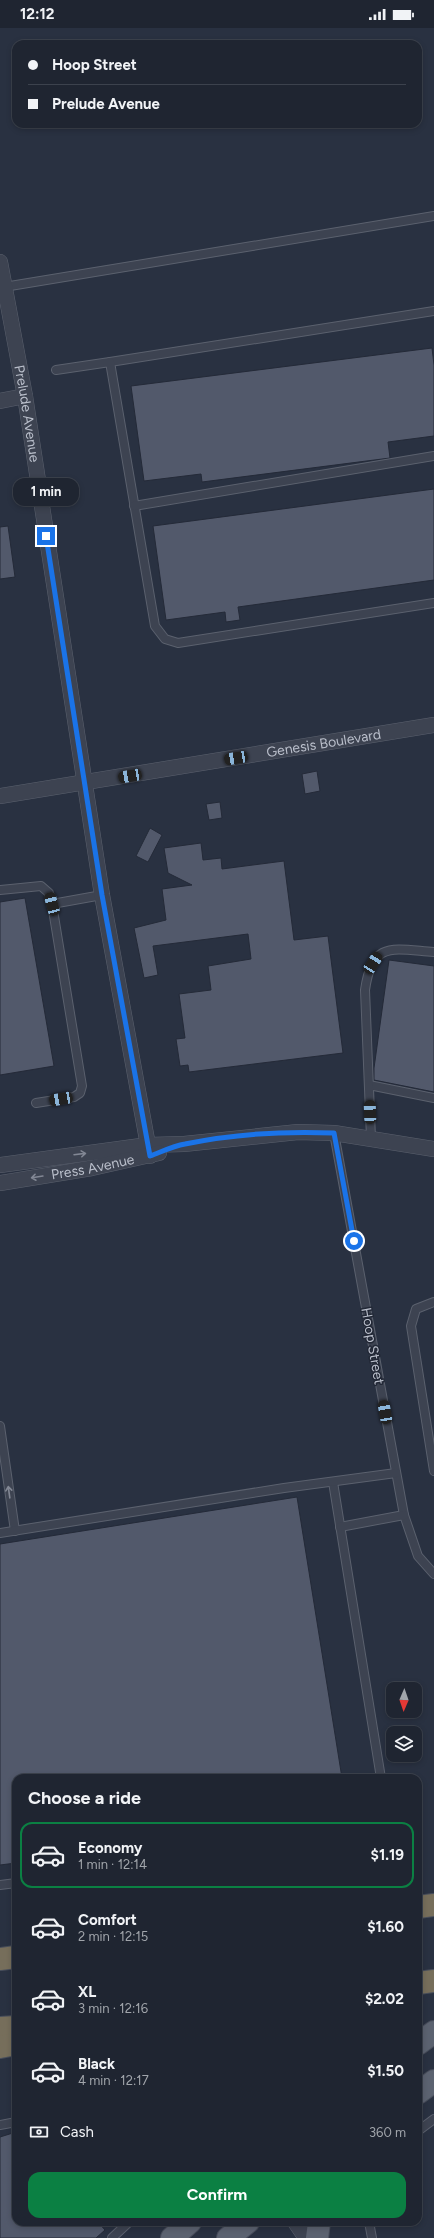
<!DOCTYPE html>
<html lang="en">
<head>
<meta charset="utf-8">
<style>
  body { margin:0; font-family:Figtree,sans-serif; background:#2c313d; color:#f1f3f6; height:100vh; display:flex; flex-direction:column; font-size:15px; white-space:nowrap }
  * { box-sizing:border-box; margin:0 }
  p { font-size:13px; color:#a1a5ab }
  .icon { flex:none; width:22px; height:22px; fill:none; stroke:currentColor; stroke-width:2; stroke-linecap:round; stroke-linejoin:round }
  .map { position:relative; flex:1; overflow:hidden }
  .panel { position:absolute; left:12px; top:1746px; width:410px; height:452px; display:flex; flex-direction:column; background:#1f2531; border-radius:12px; box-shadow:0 2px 6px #0003,0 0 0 1px #3c424d }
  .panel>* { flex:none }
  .banner { position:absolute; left:12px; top:12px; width:410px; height:88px; border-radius:12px; box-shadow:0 2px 6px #0003,0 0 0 1px #3c424d; display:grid; align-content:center; height:88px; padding:0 16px; background:#1f2531 }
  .needle { width:26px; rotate:182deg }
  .fabs { position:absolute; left:386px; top:1654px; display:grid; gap:8px }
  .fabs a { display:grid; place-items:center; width:36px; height:36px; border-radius:8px; background:#1f2531; box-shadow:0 2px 6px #0003,0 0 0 1px #3c424d; font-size:20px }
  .end { position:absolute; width:18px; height:18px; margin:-9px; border:5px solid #1a73e8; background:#fff; box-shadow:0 0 0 2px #fff }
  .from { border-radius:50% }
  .bubble { position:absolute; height:28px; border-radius:12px; background:#1f2531; box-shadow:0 2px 6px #0003,0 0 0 1px #3c424d; font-size:13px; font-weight:700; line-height:28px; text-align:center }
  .car { position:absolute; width:12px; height:24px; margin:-12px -6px; border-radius:5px; box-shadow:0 0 3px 1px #0007; background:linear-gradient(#222 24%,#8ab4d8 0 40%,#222 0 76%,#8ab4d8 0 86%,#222 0) }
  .banner b { display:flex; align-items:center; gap:14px; height:38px; font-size:15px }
  .banner b+b { border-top:1px solid #3c424d }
  .banner i { width:10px; height:10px; background:#f1f3f6 }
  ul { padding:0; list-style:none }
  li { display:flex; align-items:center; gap:12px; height:66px; margin:0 8px 6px; padding:0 8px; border:2px solid transparent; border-radius:12px }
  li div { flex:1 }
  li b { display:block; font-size:15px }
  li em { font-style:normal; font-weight:700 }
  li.current { border-color:#0b8043 }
  li>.icon { width:36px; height:36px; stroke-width:1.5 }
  h2 { padding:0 16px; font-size:18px; line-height:48px }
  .pay { display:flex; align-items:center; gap:10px; height:44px; padding:0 16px; font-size:15px }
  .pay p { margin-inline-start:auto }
  .button { display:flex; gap:8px; margin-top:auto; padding:8px 16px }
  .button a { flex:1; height:46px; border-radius:12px; background:#0b8043; color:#fff; font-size:16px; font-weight:700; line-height:46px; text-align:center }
  .status { display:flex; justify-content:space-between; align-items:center; height:28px; padding:0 20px; background:#1f2531; direction:ltr }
  .status svg { height:11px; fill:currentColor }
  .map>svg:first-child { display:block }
  .building { fill:#52596b; stroke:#242a38 }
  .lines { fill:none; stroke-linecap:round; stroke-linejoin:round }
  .service-casing { stroke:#5b616e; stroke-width:10 }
  .minor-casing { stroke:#5b616e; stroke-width:16 }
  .primary-casing { stroke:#474c5a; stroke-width:24 }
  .motorway-casing { stroke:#484e5b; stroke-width:24 }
  .service { stroke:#3d4351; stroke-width:8 }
  .minor { stroke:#3d4351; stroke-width:15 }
  .primary { stroke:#5b6270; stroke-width:22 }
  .motorway { stroke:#766e5b; stroke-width:22 }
  .oneway { stroke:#828794 }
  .route { stroke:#1a73e8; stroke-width:5 }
  .labels { text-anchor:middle; stroke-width:3; stroke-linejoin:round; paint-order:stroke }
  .street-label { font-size:14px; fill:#babfcb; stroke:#222836 }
</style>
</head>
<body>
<div class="status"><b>12:12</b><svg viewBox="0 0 49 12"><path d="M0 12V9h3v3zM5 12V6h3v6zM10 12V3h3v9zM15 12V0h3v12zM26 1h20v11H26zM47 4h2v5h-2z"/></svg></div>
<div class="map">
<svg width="434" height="2210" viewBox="0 0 434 2210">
  <rect width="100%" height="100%" fill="#293141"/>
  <g class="building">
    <polygon points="432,320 434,337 434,408 388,414 390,430 202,454 201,446 144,453 131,358"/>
    <polygon points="434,461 434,552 238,579 240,592 226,594 225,584 166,592 153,498"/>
    <polygon points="8,498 15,549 0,551 0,499"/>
    <polygon points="317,743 320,763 305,766 302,746"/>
    <polygon points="220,774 222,790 209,792 206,776"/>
    <polygon points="150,800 162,807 148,834 136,828"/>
    <polygon points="201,815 203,832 221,830 222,841 284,833 294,912 328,908 343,1025 189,1044 188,1037 180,1038 176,1011 185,1010 179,966 211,962 208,938 251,931 248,906 153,918 158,947 144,950 134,900 166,892 162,861 192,857 168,845 164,820"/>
    <polygon points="25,870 54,1038 0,1047 0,874"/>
    <polygon points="389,932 434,938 434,1064 374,1052 374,1040"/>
    <polygon points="297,1469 342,1750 16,1750 16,1835 0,1837 0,1516"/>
    <polygon points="16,2104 16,2194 98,2194 105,2202 96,2210 0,2210 0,2109"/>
  </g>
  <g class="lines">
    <defs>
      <g id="service">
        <polyline points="4,259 434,188"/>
        <polyline points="110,334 434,283"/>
        <polyline points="56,342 110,334 155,598 165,611 178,615 434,575"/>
        <polyline points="134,478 434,428"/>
        <polyline points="0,862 41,858 49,865 52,876"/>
        <polyline points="369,1057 434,1070"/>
        <polyline points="36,1075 74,1069 80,1065 82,1058 52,876 102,867"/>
        <polyline points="334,1105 404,1487 418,1528 434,1546"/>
        <path d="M371,1110L365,962C372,912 393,921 434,924"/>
        <polyline points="434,1274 416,1281 411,1298 434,1443"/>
        <polyline points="0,1398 15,1503"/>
        <polyline points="333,1454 381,1750"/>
        <polyline points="340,1499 404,1487"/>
        <polyline points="0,1505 284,1460 396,1445"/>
        <polyline points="0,1857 16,1855"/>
        <polyline points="0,2097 16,2094"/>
        <polyline points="418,2103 434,2091"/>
        <polyline points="369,2194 372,2210"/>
        <polyline points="112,2210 129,2194"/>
      </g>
      <g id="minor">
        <path id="s1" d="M0,234L25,368L102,867L150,1128"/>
        <polyline points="0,373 25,368"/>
        <path id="s2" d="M0,768L434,697"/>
        <polyline points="0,1137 148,1117 184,1116 298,1104 334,1105 434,1121"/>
        <path id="s3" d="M0,1155L92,1140L159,1125"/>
        <polyline points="295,2194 306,2210"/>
      </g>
      <g id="primary">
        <polyline points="418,2016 434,2004"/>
        <polyline points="418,2065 434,2053"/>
        <polyline points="172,2210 190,2194"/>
        <polyline points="228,2210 248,2194"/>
        <polyline points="317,2210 319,2194"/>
      </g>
      <g id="motorway">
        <polyline points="418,1879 434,1877"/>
        <polyline points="0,1931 16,1929"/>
        <polyline points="418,1955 434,1953"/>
        <polyline points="0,2000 16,1999"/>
        <polyline points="0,2019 16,2016"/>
      </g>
    </defs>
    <use href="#service" class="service-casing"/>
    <use href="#minor" class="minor-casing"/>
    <use href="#primary" class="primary-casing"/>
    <use href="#motorway" class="motorway-casing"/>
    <use href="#service" class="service"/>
    <use href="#minor" class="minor"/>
    <use href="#primary" class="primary"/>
    <use href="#motorway" class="motorway"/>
  </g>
  <defs><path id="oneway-shaft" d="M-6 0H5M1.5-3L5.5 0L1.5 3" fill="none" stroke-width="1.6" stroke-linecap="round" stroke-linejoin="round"/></defs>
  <g class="oneway">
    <use href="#oneway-shaft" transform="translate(80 1126) rotate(-7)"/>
    <use href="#oneway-shaft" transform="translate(37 1149) rotate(171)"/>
    <use href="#oneway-shaft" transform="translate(9 1464) rotate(-98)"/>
  </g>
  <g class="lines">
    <path class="route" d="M46,508L102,867L150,1128C161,1124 173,1118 185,1116C233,1106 285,1103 334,1105L354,1213"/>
  </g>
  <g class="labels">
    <g class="street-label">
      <text dy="5" stroke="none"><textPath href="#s1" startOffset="154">Prelude Avenue</textPath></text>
      <text dy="5" stroke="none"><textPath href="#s2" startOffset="328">Genesis Boulevard</textPath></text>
      <text dy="5" stroke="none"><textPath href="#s3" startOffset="94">Press Avenue</textPath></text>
      <text transform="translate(373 1318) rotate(80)" y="5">Hoop Street</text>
    </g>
  </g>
</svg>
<div class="fabs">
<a><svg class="needle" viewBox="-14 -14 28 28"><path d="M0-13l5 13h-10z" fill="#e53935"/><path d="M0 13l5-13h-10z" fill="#a1a5ab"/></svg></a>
<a><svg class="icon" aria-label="layers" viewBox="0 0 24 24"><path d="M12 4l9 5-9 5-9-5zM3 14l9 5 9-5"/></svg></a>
</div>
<i class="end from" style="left:354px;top:1213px"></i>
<i class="end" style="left:46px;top:508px"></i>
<div class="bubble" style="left:13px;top:450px;width:66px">1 min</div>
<i class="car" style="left:236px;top:730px;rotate:261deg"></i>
<i class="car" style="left:130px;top:748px;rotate:260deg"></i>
<i class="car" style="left:52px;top:876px;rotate:345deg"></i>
<i class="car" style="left:373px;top:935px;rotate:33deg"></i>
<i class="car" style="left:61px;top:1071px;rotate:260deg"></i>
<i class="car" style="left:370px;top:1084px;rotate:358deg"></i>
<i class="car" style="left:385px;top:1384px;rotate:350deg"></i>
<div class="banner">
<b><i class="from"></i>Hoop Street</b>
<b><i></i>Prelude Avenue</b>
</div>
<section class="panel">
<h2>Choose a ride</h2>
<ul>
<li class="current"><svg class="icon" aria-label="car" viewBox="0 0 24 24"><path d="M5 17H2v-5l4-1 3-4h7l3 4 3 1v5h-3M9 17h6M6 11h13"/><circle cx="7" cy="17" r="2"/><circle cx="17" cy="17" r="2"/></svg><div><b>Economy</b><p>1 min · 12:14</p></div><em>$1.19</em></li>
<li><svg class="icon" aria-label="car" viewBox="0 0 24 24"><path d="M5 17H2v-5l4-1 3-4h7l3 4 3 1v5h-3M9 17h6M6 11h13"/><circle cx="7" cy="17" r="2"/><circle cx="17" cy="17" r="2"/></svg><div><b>Comfort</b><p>2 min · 12:15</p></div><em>$1.60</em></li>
<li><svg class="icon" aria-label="car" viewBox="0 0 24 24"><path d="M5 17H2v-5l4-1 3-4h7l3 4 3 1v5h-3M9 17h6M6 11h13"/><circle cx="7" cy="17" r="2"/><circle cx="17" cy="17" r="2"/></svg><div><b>XL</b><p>3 min · 12:16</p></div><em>$2.02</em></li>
<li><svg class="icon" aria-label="car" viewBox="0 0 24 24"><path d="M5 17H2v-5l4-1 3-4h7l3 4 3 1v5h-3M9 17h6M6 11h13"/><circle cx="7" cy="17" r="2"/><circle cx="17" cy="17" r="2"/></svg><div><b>Black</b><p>4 min · 12:17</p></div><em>$1.50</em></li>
</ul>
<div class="pay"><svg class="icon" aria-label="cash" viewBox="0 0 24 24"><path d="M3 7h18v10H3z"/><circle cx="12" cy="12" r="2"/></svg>Cash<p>360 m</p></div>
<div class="button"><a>Confirm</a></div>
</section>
</div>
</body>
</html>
